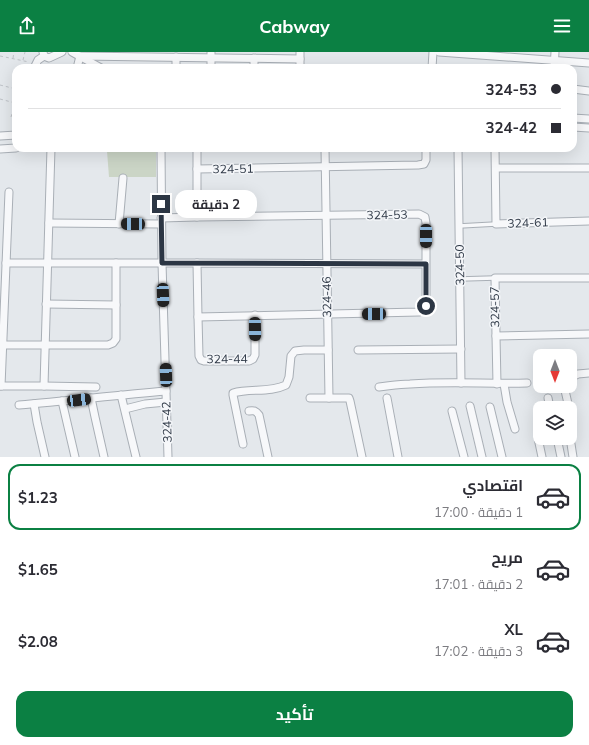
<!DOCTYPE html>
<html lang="ar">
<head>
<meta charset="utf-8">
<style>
  body { margin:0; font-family:Mulish,Cairo,sans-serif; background:#f7f7f7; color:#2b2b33; direction:rtl; height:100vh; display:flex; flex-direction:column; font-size:15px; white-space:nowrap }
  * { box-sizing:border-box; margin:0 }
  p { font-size:13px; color:#7c7c81 }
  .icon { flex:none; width:22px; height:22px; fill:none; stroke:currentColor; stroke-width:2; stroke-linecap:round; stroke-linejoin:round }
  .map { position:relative; height:405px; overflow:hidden; direction:ltr }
  .sheet { display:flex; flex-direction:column; background:#fff; flex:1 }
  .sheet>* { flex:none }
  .hud { position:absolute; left:12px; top:12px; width:565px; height:88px; border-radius:12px; box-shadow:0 4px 16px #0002; direction:rtl; display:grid; align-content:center; height:88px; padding:0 16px; background:#fff }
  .needle { width:26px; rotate:180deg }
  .tools { position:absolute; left:533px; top:297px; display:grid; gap:8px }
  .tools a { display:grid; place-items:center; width:44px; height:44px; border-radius:8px; background:#fff; box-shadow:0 4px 16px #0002; font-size:20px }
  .end { position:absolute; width:18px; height:18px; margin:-9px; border:5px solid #2c3644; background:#fff; box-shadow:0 0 0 2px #fff }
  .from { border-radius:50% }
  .bubble { position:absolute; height:28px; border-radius:12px; background:#fff; box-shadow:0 4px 16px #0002; font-size:13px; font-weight:700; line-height:28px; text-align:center; direction:rtl }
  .car { position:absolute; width:12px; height:24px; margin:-12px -6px; border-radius:5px; box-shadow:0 0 3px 1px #0007; background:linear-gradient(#222 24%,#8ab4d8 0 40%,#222 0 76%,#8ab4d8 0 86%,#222 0) }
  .hud b { display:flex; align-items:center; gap:14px; height:38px; font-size:15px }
  .hud b+b { border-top:1px solid #e1e1e2 }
  .hud i { width:10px; height:10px; background:#2b2b33 }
  ul { padding:7px 0 0; list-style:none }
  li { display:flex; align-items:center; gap:12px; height:66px; margin:0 8px 6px; padding:0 8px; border:2px solid transparent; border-radius:12px }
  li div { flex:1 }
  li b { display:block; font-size:15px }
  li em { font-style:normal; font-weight:700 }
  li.current { border-color:#0b8043 }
  li>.icon { width:36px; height:36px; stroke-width:1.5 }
  .button { display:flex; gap:8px; margin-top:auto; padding:8px 16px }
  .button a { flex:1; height:46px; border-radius:12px; background:#0b8043; color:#fff; font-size:16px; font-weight:700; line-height:46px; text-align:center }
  header { display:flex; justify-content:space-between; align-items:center; height:52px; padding:0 16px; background:#0b8043; color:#fff; font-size:18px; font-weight:700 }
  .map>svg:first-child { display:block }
  .green { fill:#cbd5c6 }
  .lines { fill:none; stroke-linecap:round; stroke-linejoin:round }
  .lane-casing { stroke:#a9afb6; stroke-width:5.5 }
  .street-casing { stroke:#a9afb6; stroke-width:9 }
  .path { stroke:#bec2c7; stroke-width:1; stroke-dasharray:3 3; stroke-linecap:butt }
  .lane { stroke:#f7f8fa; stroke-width:3.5 }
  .street { stroke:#f7f8fa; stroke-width:7 }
  .route { stroke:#2c3644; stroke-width:5 }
  .labels { text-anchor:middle; stroke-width:3; stroke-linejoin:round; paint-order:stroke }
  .street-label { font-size:12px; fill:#2c3644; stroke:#f4f6f9 }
</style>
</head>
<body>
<header><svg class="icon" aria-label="menu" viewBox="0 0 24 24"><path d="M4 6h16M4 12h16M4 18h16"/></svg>Cabway<svg class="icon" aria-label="share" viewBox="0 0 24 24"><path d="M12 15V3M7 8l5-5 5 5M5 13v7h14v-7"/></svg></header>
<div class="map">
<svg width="589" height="405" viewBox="0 0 589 405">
  <rect width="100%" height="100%" fill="#e4e8ec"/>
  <polygon class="green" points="156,96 156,125 109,125 107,99"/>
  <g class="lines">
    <defs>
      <g id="lane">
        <polyline points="459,174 496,172"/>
        <polyline points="460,227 495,226"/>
      </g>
      <g id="street">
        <polyline points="43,0 44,4 49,6 62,0"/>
        <polyline points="72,0 101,16"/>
        <polyline points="439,0 589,11"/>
        <polyline points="34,16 38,8 44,4"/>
        <polyline points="77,16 80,4 300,7"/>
        <polyline points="176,16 176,5"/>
        <polyline points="211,16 211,0"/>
        <polyline points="254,16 254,6"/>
        <polyline points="300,16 300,0"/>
        <polyline points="432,16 433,0"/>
        <polyline points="554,16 555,0"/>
        <polyline points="573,37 589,39"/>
        <polyline points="573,66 589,67"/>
        <polyline points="573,75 589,76"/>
        <polyline points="0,84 16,83"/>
        <polyline points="161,96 162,211 168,405"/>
        <polyline points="325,96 329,346"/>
        <polyline points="458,96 461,331"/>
        <polyline points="495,96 496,172 589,169"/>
        <polyline points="0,97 16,96"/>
        <polyline points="496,116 589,116"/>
        <polyline points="197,117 197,96"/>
        <polyline points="161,166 197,165"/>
        <polyline points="49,171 161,172"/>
        <polyline points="119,172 123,126"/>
        <polyline points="6,211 197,211"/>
        <polyline points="426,212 197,211 198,265 419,260 424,258 426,254 426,171 425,165 419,162 197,165 197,117 418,113 424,112 426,108 426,96"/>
        <polyline points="589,226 495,226 496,284 589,282"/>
        <polyline points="46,252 116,253"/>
        <polyline points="198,265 199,304 201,308 204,309 249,309 253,307 255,303 255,263"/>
        <polyline points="496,284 497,332"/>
        <polyline points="2,293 108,293 113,291 116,287 116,211"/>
        <polyline points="358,298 461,297"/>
        <polyline points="570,326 578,322 589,321"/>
        <polyline points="504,332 507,350 515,377"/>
        <polyline points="0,334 44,334 96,335"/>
        <polyline points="1,334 9,140"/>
        <polyline points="44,334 51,96"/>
        <polyline points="564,334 569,356"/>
        <path d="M379,335C389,334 399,332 410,332C449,329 488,332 527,331"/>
        <polyline points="121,343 136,405"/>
        <polyline points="91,346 95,365 104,405"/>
        <polyline points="310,346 349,346 350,349 362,405"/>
        <polyline points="387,346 398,405"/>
        <polyline points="548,346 550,356"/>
        <polyline points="62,349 75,405"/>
        <polyline points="34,352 37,370 45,405"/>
        <path d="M19,353C68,349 117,343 166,339"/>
        <polyline points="470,354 482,405"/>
        <polyline points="490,355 502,405"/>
        <polyline points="125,357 145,352 166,350"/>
        <polyline points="570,358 572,367"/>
        <path d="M249,359C254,358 256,359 259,363L268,405"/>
        <polyline points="452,359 464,405"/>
        <polyline points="538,386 542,405"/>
        <polyline points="557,386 561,405"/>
        <path d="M243,392L233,343V341C250,336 270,341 286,333L289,325L291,304L295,299L304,298H328"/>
        <polyline points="571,392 573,405"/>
      </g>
    </defs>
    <use href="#lane" class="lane-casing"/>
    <use href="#street" class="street-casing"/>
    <g class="path">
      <polyline points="0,4 29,10"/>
      <polyline points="13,6 14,0"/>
      <polyline points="23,8 25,0"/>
      <polyline points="0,33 16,37"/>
      <polyline points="0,47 15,51"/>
      <polyline points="11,65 16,49"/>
    </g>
    <use href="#lane" class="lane"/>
    <use href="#street" class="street"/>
  </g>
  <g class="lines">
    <polyline class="route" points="161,152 162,211 426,212 426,254"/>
  </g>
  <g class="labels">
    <g class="street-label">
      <text transform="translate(233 117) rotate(-1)" y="4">324-51</text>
      <text transform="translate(387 163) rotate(-1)" y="4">324-53</text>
      <text transform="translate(528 171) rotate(-2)" y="4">324-61</text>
      <text transform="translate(460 213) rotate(-91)" y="4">324-50</text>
      <text transform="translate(327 245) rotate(-91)" y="4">324-46</text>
      <text transform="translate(495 255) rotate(-91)" y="4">324-57</text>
      <text transform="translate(227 307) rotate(-1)" y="4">324-44</text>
      <text transform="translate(167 370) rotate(-92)" y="4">324-42</text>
    </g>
  </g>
</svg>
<div class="tools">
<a><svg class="needle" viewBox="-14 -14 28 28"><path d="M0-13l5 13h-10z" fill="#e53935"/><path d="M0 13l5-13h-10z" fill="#7c7c81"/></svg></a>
<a><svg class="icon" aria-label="layers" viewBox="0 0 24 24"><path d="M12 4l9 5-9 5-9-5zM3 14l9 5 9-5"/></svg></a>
</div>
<i class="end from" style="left:426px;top:254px"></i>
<i class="end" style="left:161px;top:152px"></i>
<div class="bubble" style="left:175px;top:138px;width:82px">2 دقيقة</div>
<i class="car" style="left:133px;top:172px;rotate:271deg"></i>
<i class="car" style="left:426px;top:184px;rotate:180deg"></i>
<i class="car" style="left:163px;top:243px;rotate:178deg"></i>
<i class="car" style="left:374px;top:262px;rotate:269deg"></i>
<i class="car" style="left:255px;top:277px;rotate:179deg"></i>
<i class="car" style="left:166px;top:323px;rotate:358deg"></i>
<i class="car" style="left:79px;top:348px;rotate:83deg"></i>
<div class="hud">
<b><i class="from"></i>324-53</b>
<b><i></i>324-42</b>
</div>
</div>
<section class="sheet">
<ul>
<li class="current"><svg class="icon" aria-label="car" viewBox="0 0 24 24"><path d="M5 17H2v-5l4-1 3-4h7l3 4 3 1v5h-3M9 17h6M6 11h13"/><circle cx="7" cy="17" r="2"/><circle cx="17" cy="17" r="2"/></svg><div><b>اقتصادي</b><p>1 دقيقة · 17:00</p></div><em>$1.23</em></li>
<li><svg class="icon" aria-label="car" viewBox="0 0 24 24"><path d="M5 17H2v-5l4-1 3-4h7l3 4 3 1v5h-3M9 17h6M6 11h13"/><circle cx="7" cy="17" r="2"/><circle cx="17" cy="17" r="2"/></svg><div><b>مريح</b><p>2 دقيقة · 17:01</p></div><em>$1.65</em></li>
<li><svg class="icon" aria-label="car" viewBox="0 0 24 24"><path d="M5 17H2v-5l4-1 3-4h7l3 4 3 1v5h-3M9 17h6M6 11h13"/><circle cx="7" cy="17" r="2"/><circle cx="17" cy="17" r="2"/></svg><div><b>XL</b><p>3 دقيقة · 17:02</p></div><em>$2.08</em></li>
</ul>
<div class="button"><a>تأكيد</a></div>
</section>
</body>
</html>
